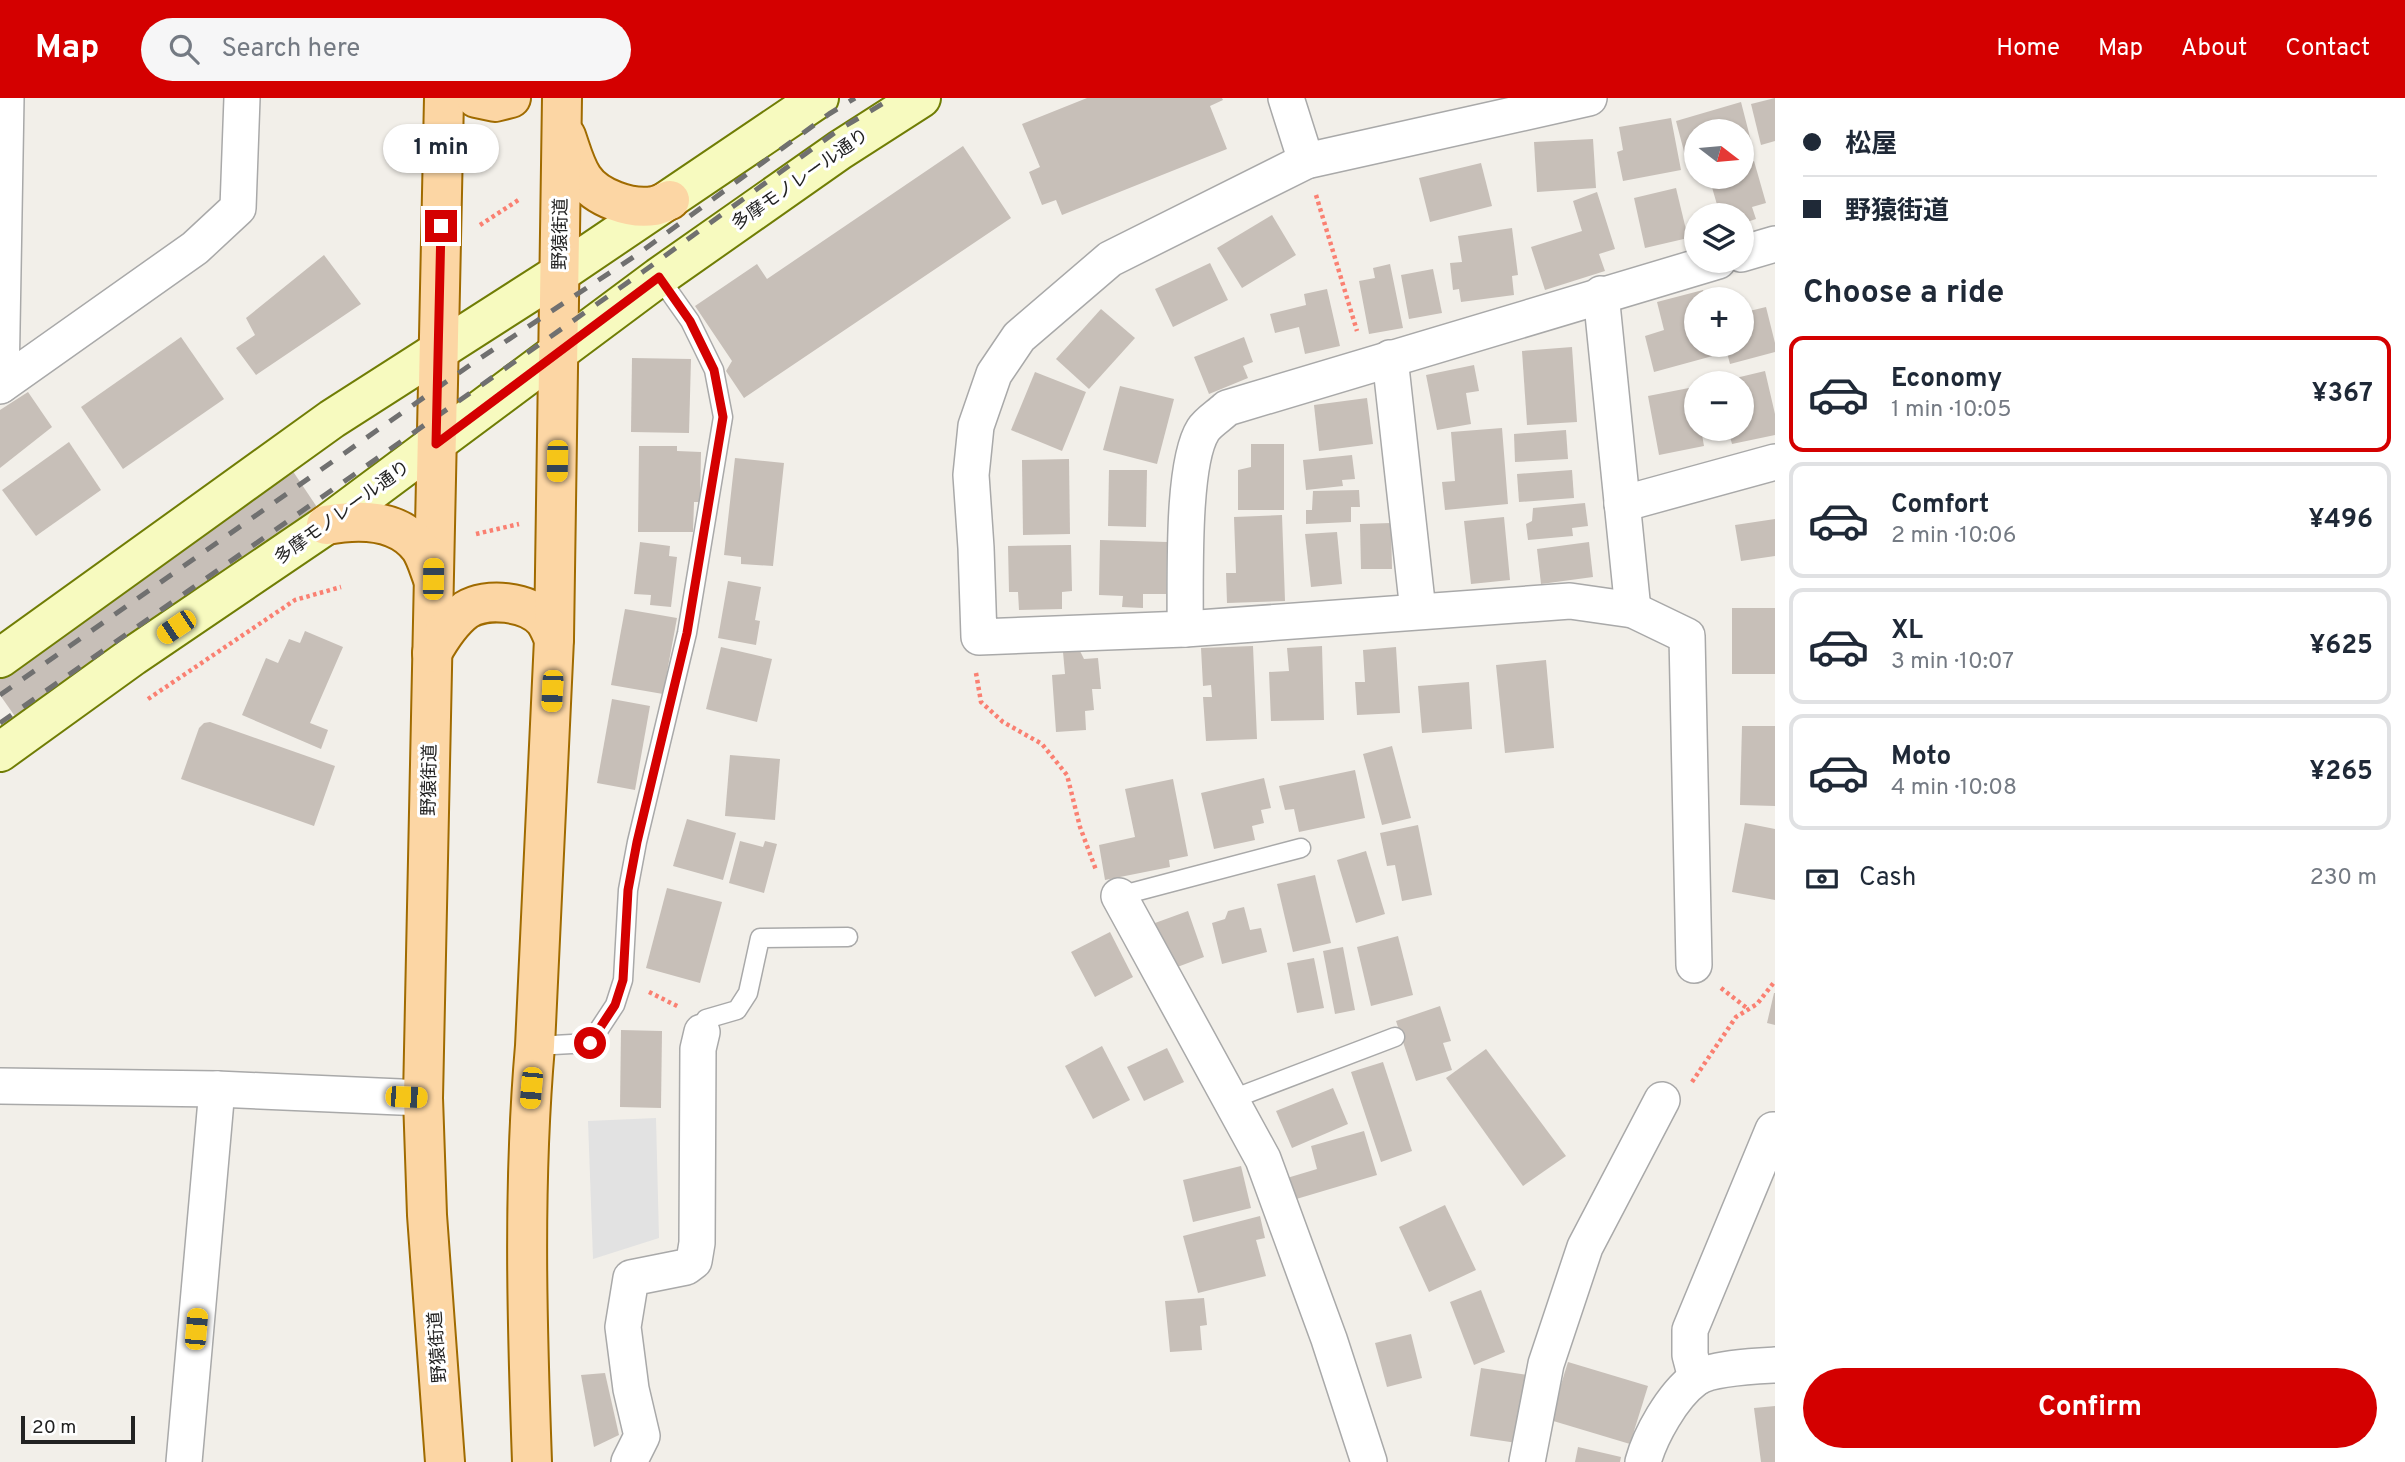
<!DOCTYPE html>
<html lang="en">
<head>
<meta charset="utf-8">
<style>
  body { margin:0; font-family:Overpass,"Noto Sans JP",sans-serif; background:#f6f6f7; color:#1f2937; height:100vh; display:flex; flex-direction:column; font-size:26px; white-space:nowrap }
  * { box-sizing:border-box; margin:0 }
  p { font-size:23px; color:#747a83 }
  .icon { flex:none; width:38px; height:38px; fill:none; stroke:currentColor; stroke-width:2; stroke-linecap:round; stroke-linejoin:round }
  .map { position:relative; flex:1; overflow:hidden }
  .sheet { display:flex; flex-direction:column; background:#fff; width:630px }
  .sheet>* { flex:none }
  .guide { display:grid; align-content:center; height:154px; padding:0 28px; background:#fff }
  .needle { width:46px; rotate:106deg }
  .tools { position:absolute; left:1684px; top:21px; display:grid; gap:14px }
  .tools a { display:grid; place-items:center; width:70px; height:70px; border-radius:50%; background:#fff; box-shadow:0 2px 5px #0004; font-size:35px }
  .scale { position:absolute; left:21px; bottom:18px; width:114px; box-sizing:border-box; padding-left:7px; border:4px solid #222; border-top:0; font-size:19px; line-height:24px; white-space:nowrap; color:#222; -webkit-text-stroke:5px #fff; paint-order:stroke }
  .end { position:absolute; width:32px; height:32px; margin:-16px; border:9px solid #d40000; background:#fff; box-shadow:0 0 0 4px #fff }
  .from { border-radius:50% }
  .bubble { position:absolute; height:49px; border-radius:24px; background:#fff; box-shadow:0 2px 5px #0004; font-size:23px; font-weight:700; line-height:49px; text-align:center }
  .car { position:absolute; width:21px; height:42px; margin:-21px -10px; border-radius:9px; box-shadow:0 0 5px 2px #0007; background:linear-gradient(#f5c518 24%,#345 0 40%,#f5c518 0 76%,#345 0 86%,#f5c518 0) }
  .guide b { display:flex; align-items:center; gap:24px; height:66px; font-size:26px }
  .guide b+b { border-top:2px solid #e0e1e3 }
  .guide i { width:18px; height:18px; background:#1f2937 }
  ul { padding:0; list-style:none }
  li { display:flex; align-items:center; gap:21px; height:116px; margin:0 14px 10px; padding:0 14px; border:4px solid #e0e1e3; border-radius:14px }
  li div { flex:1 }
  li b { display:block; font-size:26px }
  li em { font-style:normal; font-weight:700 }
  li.active { border-color:#d40000 }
  li>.icon { width:63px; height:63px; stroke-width:1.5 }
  h2 { padding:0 28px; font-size:32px; line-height:84px }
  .pay { display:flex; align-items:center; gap:18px; height:77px; padding:0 28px; font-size:26px }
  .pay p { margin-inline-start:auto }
  .button { display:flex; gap:14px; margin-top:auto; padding:14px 28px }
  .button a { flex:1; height:80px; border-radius:42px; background:#d40000; color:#fff; font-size:28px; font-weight:700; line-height:80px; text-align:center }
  header { display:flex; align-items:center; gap:42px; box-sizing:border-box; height:98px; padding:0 35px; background:#d40000; color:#fff }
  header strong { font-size:33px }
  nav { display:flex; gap:38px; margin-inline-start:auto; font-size:24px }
  .search { width:490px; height:63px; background:#f6f6f7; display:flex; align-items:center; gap:18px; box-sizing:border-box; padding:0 24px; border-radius:38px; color:#747a83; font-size:26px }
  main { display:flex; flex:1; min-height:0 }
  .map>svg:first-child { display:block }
  .parking { fill:#e2e2e2 }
  .building { fill:#c7bfb8 }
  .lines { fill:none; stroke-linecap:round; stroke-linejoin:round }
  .service-casing { stroke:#a9a9a9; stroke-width:21 }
  .minor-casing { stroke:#a9a9a9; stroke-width:38 }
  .secondary-casing { stroke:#707d05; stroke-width:42 }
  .primary-casing { stroke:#a06b00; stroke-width:42 }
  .path { stroke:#fa8072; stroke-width:4.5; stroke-dasharray:3.5 3.5; stroke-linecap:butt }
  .service { stroke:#fff; stroke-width:18 }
  .minor { stroke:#fff; stroke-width:35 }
  .secondary { stroke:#f7fabf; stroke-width:38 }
  .primary { stroke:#fcd6a4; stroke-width:38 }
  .rail { stroke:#707070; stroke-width:5; stroke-dasharray:14 14; stroke-linecap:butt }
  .route { stroke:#d40000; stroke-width:9 }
  .labels { text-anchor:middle; stroke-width:6; stroke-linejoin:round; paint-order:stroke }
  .street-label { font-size:18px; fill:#222; stroke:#fff }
</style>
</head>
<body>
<header>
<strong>Map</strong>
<div class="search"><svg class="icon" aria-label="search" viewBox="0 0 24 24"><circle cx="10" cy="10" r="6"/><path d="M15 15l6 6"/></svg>Search here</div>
<nav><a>Home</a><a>Map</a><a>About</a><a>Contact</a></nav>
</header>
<main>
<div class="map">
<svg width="1775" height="1364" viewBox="0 0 1775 1364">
  <rect width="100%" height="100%" fill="#f2efe9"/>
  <polygon class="parking" points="656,1020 659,1140 593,1161 588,1023"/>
  <g class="building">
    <polygon points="1087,0 1222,0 1223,2 1210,8 1227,51 1062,117 1056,102 1042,107 1029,74 1040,69 1022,26"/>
    <polygon points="1775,0 1775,43 1761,47 1751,6"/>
    <polygon points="1741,4 1752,47 1741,50 1741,33 1696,33 1696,63 1687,65 1676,23"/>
    <polygon points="1671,20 1681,72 1623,83 1617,54 1623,52 1619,29"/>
    <polygon points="1593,41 1596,90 1537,94 1534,44"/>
    <polygon points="963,48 1011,120 744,300 726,273 732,263 695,208 757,166 767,181"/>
    <polygon points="1754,63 1766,105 1752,109 1756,121 1741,126 1741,117 1720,117 1709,79 1741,79 1741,67"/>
    <polygon points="1481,65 1492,108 1430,124 1419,80"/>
    <polygon points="1676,90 1688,140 1645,150 1634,100"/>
    <polygon points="1597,94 1615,151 1599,156 1605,173 1545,192 1531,149 1582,133 1573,103"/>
    <polygon points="1272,117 1296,157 1242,190 1217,150"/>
    <polygon points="1512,130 1518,177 1512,178 1514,197 1461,204 1459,191 1453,192 1450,165 1462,164 1458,138"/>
    <polygon points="324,157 361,206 256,277 236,250 255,237 246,220"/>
    <polygon points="1210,165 1228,202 1173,229 1155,191"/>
    <polygon points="1390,166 1403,230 1369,236 1359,183 1375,180 1373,170"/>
    <polygon points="1433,171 1442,215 1409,221 1401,177"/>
    <polygon points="1327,191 1340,248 1305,256 1299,229 1275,235 1270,216 1306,207 1304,196"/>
    <polygon points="1703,192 1706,201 1696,201 1696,247 1718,247 1720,256 1654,274 1645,238 1664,232 1657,204"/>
    <polygon points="1766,209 1775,245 1775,254 1730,266 1725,247 1741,247 1741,215"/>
    <polygon points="1101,211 1135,240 1089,291 1056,261"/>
    <polygon points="181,239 224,301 123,371 81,309"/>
    <polygon points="1244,239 1253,264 1243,268 1248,280 1209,296 1194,259"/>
    <polygon points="1572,249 1577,324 1527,327 1522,253"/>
    <polygon points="632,260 691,261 689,335 631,334"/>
    <polygon points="1474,267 1479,293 1466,295 1471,326 1437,332 1426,277"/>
    <polygon points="1765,273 1775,316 1775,337 1732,346 1728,331 1741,331 1741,285 1719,284"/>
    <polygon points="1035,274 1086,294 1062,353 1011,332"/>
    <polygon points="1120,288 1174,301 1157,366 1103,352"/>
    <polygon points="1694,289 1696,331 1701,331 1704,348 1659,357 1648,298"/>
    <polygon points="28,294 52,329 0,370 0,312"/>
    <polygon points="1367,300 1373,346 1319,353 1314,307"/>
    <polygon points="1502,330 1508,406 1445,412 1442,384 1455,383 1451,334"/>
    <polygon points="1566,332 1568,361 1515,364 1514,336"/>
    <polygon points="69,344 101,392 36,438 2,392"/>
    <polygon points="1251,346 1284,346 1284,412 1238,412 1238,372 1251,369"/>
    <polygon points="639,348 677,348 677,353 701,354 700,404 694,404 693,434 638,434"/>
    <polygon points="278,351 333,433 33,644 0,597 0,547"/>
    <polygon points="1352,357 1355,381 1342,382 1343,388 1306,392 1303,362"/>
    <polygon points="735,360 784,365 773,468 741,466 741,459 724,457"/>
    <polygon points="1069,361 1070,436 1023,437 1022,362"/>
    <polygon points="1109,372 1147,372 1146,429 1108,428"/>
    <polygon points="1572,372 1574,400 1519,404 1517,376"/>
    <polygon points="1359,392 1360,409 1351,409 1351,424 1306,426 1306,412 1312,412 1313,393"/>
    <polygon points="1585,405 1588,428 1572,430 1573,438 1528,442 1526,426 1532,423 1533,410"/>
    <polygon points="1282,417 1285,503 1227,505 1226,475 1236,475 1234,419"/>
    <polygon points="1504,419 1510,482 1471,486 1464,423"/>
    <polygon points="1775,421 1775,458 1741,463 1735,427"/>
    <polygon points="1391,425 1392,471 1361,471 1360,426"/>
    <polygon points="1337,434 1342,486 1311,489 1305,436"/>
    <polygon points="1100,442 1167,444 1166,496 1143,496 1143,510 1122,509 1123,498 1099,497"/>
    <polygon points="640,444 670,448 669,458 677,459 671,509 650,507 651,497 634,496"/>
    <polygon points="1589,444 1593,479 1541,486 1537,451"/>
    <polygon points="1071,447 1072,493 1062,494 1062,511 1019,512 1018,494 1009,494 1008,448"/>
    <polygon points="728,483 761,489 755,522 760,523 756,547 718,540"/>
    <rect x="1732" y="510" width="43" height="66"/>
    <polygon points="625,511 677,520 663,596 611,587"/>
    <polygon points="305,533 343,549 310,625 328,632 321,651 242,617 266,560 278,565 289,541 300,545"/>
    <polygon points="1253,548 1257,641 1206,643 1203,599 1212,599 1211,587 1203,588 1201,550"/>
    <polygon points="1322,548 1324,622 1271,623 1269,574 1289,573 1287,550"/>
    <polygon points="721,549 772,561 757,624 706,611"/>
    <polygon points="1396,549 1400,615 1357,617 1355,584 1365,584 1363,552"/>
    <polygon points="1080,553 1084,561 1098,560 1101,591 1092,591 1094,612 1085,613 1086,632 1056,634 1052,577 1065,576 1063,554"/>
    <polygon points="1546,562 1554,650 1505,655 1496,567"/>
    <polygon points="1469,584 1472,631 1422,635 1418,588"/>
    <polygon points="612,601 650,608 635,692 597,685"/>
    <polygon points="210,624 335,668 314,728 181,681 199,630 204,625"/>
    <polygon points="1742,628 1775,628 1775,708 1740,707"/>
    <polygon points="1392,648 1411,720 1382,727 1363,656"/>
    <polygon points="730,657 780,661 775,722 725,718"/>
    <polygon points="1355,672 1365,720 1299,734 1294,711 1285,712 1279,688"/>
    <polygon points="1264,680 1271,710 1261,712 1264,725 1252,728 1255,742 1214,751 1201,695"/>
    <polygon points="1173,681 1188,758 1169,762 1170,769 1105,782 1099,747 1135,739 1125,691"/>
    <polygon points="687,721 736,735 723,782 673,768"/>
    <polygon points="1745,725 1775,731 1775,802 1732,794"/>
    <polygon points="1418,727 1432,797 1402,803 1395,767 1387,768 1380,735"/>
    <polygon points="740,743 763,749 765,743 777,746 764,795 729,785"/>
    <polygon points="1366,753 1385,816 1356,825 1337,762"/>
    <polygon points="1315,777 1331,845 1293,854 1277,786"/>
    <polygon points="667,790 722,804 700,885 646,870"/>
    <polygon points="1244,809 1250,832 1261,830 1267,854 1222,866 1212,825 1225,821 1228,813"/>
    <polygon points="1188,813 1204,859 1172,871 1155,825"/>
    <polygon points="1110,834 1133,879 1095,899 1071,854"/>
    <polygon points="1398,838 1413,897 1371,908 1357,849"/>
    <polygon points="1343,849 1355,912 1335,916 1323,853"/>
    <polygon points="1314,860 1324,910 1297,915 1287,865"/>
    <polygon points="1774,895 1775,895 1775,927 1767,925"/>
    <polygon points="1440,908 1451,943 1443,945 1452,972 1416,983 1396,923"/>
    <polygon points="621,932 662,933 661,1010 620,1009"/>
    <polygon points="1102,948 1130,1002 1093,1021 1065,968"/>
    <polygon points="1167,950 1184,984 1144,1003 1127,969"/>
    <polygon points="1486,951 1566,1058 1523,1088 1446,980"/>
    <polygon points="1383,964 1412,1053 1381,1064 1351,974"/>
    <polygon points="1333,990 1348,1026 1292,1050 1276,1013"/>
    <polygon points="1364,1033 1377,1077 1293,1102 1287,1080 1317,1071 1311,1048"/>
    <polygon points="1241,1068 1251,1110 1193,1124 1183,1082"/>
    <polygon points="1445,1107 1476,1172 1429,1194 1399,1129"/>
    <polygon points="1260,1118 1265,1140 1256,1142 1266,1178 1198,1195 1183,1138"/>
    <polygon points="1481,1192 1505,1254 1474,1267 1450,1204"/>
    <polygon points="1204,1200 1207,1227 1200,1228 1202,1252 1170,1254 1165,1203"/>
    <polygon points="1411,1236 1422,1280 1387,1289 1375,1245"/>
    <polygon points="1568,1264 1648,1288 1630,1346 1550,1322"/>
    <polygon points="1481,1270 1528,1277 1517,1345 1470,1338"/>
    <polygon points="605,1275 619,1337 594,1349 581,1277"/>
    <polygon points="1775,1308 1775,1364 1761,1364 1754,1310"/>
    <polygon points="1578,1349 1621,1359 1620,1364 1575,1364"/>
  </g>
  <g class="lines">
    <defs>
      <g id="service">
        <polyline points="1119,798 1301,750"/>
        <polyline points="702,934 706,921 737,912 748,895 760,840 848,839"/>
        <polyline points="535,948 590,945 615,907 623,882 628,792 637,744 687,535 723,319 714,272 690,223 659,179"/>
        <polyline points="1230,1002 1395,939"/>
      </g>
      <g id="minor">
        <polyline points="1286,0 1306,63"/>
        <path d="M1589,0L1306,63L1110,161L1019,239L994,276L976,328L971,377L976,450L979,539L1185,531C1186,486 1181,367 1203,332C1208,324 1220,317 1227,310L1718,163"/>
        <polyline points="1741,156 1775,146"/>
        <polyline points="1601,196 1633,512"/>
        <polyline points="1390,260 1418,513"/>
        <polyline points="1,287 6,0"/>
        <polyline points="0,288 195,150 238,110 242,0"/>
        <polyline points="1622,406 1775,364"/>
        <polyline points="1185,531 1570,503 1633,512 1687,538 1694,867"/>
        <polyline points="1119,798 1263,1061 1329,1241 1369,1364"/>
        <polyline points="0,988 217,991 423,1000"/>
        <polyline points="1696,1280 1690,1257 1690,1232 1773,1032 1775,1033"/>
        <polyline points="184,1364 217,991"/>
        <polyline points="629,1364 642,1338 631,1291 623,1229 631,1180 686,1169 694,1163 697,1145 698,951 702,934"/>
        <polyline points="1527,1364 1546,1266 1585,1149 1662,1002"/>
        <path d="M1643,1364C1650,1338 1672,1298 1695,1281C1710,1270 1756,1268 1775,1267"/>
      </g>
      <g id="secondary">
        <polyline points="0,560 332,321 560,175 819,0"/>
        <polyline points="0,654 133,558 326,427 659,179 840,52 921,0"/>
      </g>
      <g id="primary">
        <polyline points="444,0 423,1000 427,1117 445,1364"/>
        <polyline points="476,0 495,4 511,0"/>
        <path d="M566,38C571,52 575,68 583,80C596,100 631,112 654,108C659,107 665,104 670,102"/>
        <path d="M326,427C358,421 398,420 420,450C426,459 429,471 433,481"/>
        <path d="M432,555C441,539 451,523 466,512C486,499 528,503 544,522C548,527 551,535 554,541"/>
        <path d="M532,1364C527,1225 523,1086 535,948L554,541L562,0"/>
      </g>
    </defs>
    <use href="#service" class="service-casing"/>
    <use href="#minor" class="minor-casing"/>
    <use href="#secondary" class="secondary-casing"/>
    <use href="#primary" class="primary-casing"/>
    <g class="path">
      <polyline points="1316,97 1357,233"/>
      <polyline points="480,127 520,101"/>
      <polyline points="476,436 519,426"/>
      <polyline points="976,575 981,604 1003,624 1042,646 1067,677 1080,729 1096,772"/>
      <polyline points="148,601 295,502 341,489"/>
      <polyline points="1721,890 1748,911"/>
      <polyline points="649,894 679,909"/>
      <polyline points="1692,984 1736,919 1757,906 1775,883"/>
    </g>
    <use href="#service" class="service"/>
    <use href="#minor" class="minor"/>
    <use href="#secondary" class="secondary"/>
    <use href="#primary" class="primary"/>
    <g class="rail">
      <polyline points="0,597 473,265 638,156 829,16 855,0"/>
      <polyline points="0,625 644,173 837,33 892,0"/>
    </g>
  </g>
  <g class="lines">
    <polyline class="route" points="441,128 436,346 659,179 690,223 714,272 723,319 687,535 637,744 628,792 623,882 615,907 590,945"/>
  </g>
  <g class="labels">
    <g class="street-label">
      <text transform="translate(800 81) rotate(-35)" y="6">多摩モノレール通り</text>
      <text transform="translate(560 136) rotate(-89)" y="6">野猿街道</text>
      <text transform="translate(342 414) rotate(-36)" y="6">多摩モノレール通り</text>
      <text transform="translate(429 682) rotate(-89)" y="6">野猿街道</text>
      <text transform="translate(437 1249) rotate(-94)" y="6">野猿街道</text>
    </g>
  </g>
</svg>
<div class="tools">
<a><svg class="needle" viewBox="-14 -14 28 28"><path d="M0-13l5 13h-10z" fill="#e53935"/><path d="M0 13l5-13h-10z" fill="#747a83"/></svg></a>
<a><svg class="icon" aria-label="layers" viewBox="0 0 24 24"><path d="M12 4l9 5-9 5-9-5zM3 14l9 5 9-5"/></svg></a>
<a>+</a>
<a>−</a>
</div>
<div class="scale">20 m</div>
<i class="end from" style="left:590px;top:945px"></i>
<i class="end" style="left:441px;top:128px"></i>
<div class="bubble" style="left:383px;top:26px;width:116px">1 min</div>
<i class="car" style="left:557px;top:363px;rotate:181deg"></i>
<i class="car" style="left:433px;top:481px;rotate:1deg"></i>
<i class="car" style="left:176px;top:529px;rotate:236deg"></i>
<i class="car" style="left:552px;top:593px;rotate:183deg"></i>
<i class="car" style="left:531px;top:990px;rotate:185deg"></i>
<i class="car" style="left:406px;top:999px;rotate:92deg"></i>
<i class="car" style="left:196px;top:1231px;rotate:5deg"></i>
</div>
<section class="sheet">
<div class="guide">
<b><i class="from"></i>松屋</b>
<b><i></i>野猿街道</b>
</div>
<h2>Choose a ride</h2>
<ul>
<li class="active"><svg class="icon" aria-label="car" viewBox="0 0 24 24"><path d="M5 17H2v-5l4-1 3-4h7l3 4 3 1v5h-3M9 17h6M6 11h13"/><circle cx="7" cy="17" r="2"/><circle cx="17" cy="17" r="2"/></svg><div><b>Economy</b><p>1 min · 10:05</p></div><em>¥367</em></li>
<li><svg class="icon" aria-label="car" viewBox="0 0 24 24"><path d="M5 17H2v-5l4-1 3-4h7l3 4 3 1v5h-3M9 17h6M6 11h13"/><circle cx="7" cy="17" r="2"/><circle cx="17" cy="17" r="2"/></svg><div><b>Comfort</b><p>2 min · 10:06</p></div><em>¥496</em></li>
<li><svg class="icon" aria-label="car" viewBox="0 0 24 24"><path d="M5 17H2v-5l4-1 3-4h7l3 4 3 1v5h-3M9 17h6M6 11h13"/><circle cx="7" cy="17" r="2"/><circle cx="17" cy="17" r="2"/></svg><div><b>XL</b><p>3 min · 10:07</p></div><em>¥625</em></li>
<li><svg class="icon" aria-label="car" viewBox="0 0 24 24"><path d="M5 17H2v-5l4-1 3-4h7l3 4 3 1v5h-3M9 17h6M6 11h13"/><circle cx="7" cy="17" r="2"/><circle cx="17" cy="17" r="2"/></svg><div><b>Moto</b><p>4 min · 10:08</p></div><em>¥265</em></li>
</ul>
<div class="pay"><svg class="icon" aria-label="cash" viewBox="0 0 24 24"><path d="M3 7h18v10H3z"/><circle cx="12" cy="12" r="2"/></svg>Cash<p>230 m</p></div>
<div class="button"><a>Confirm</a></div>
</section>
</main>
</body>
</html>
